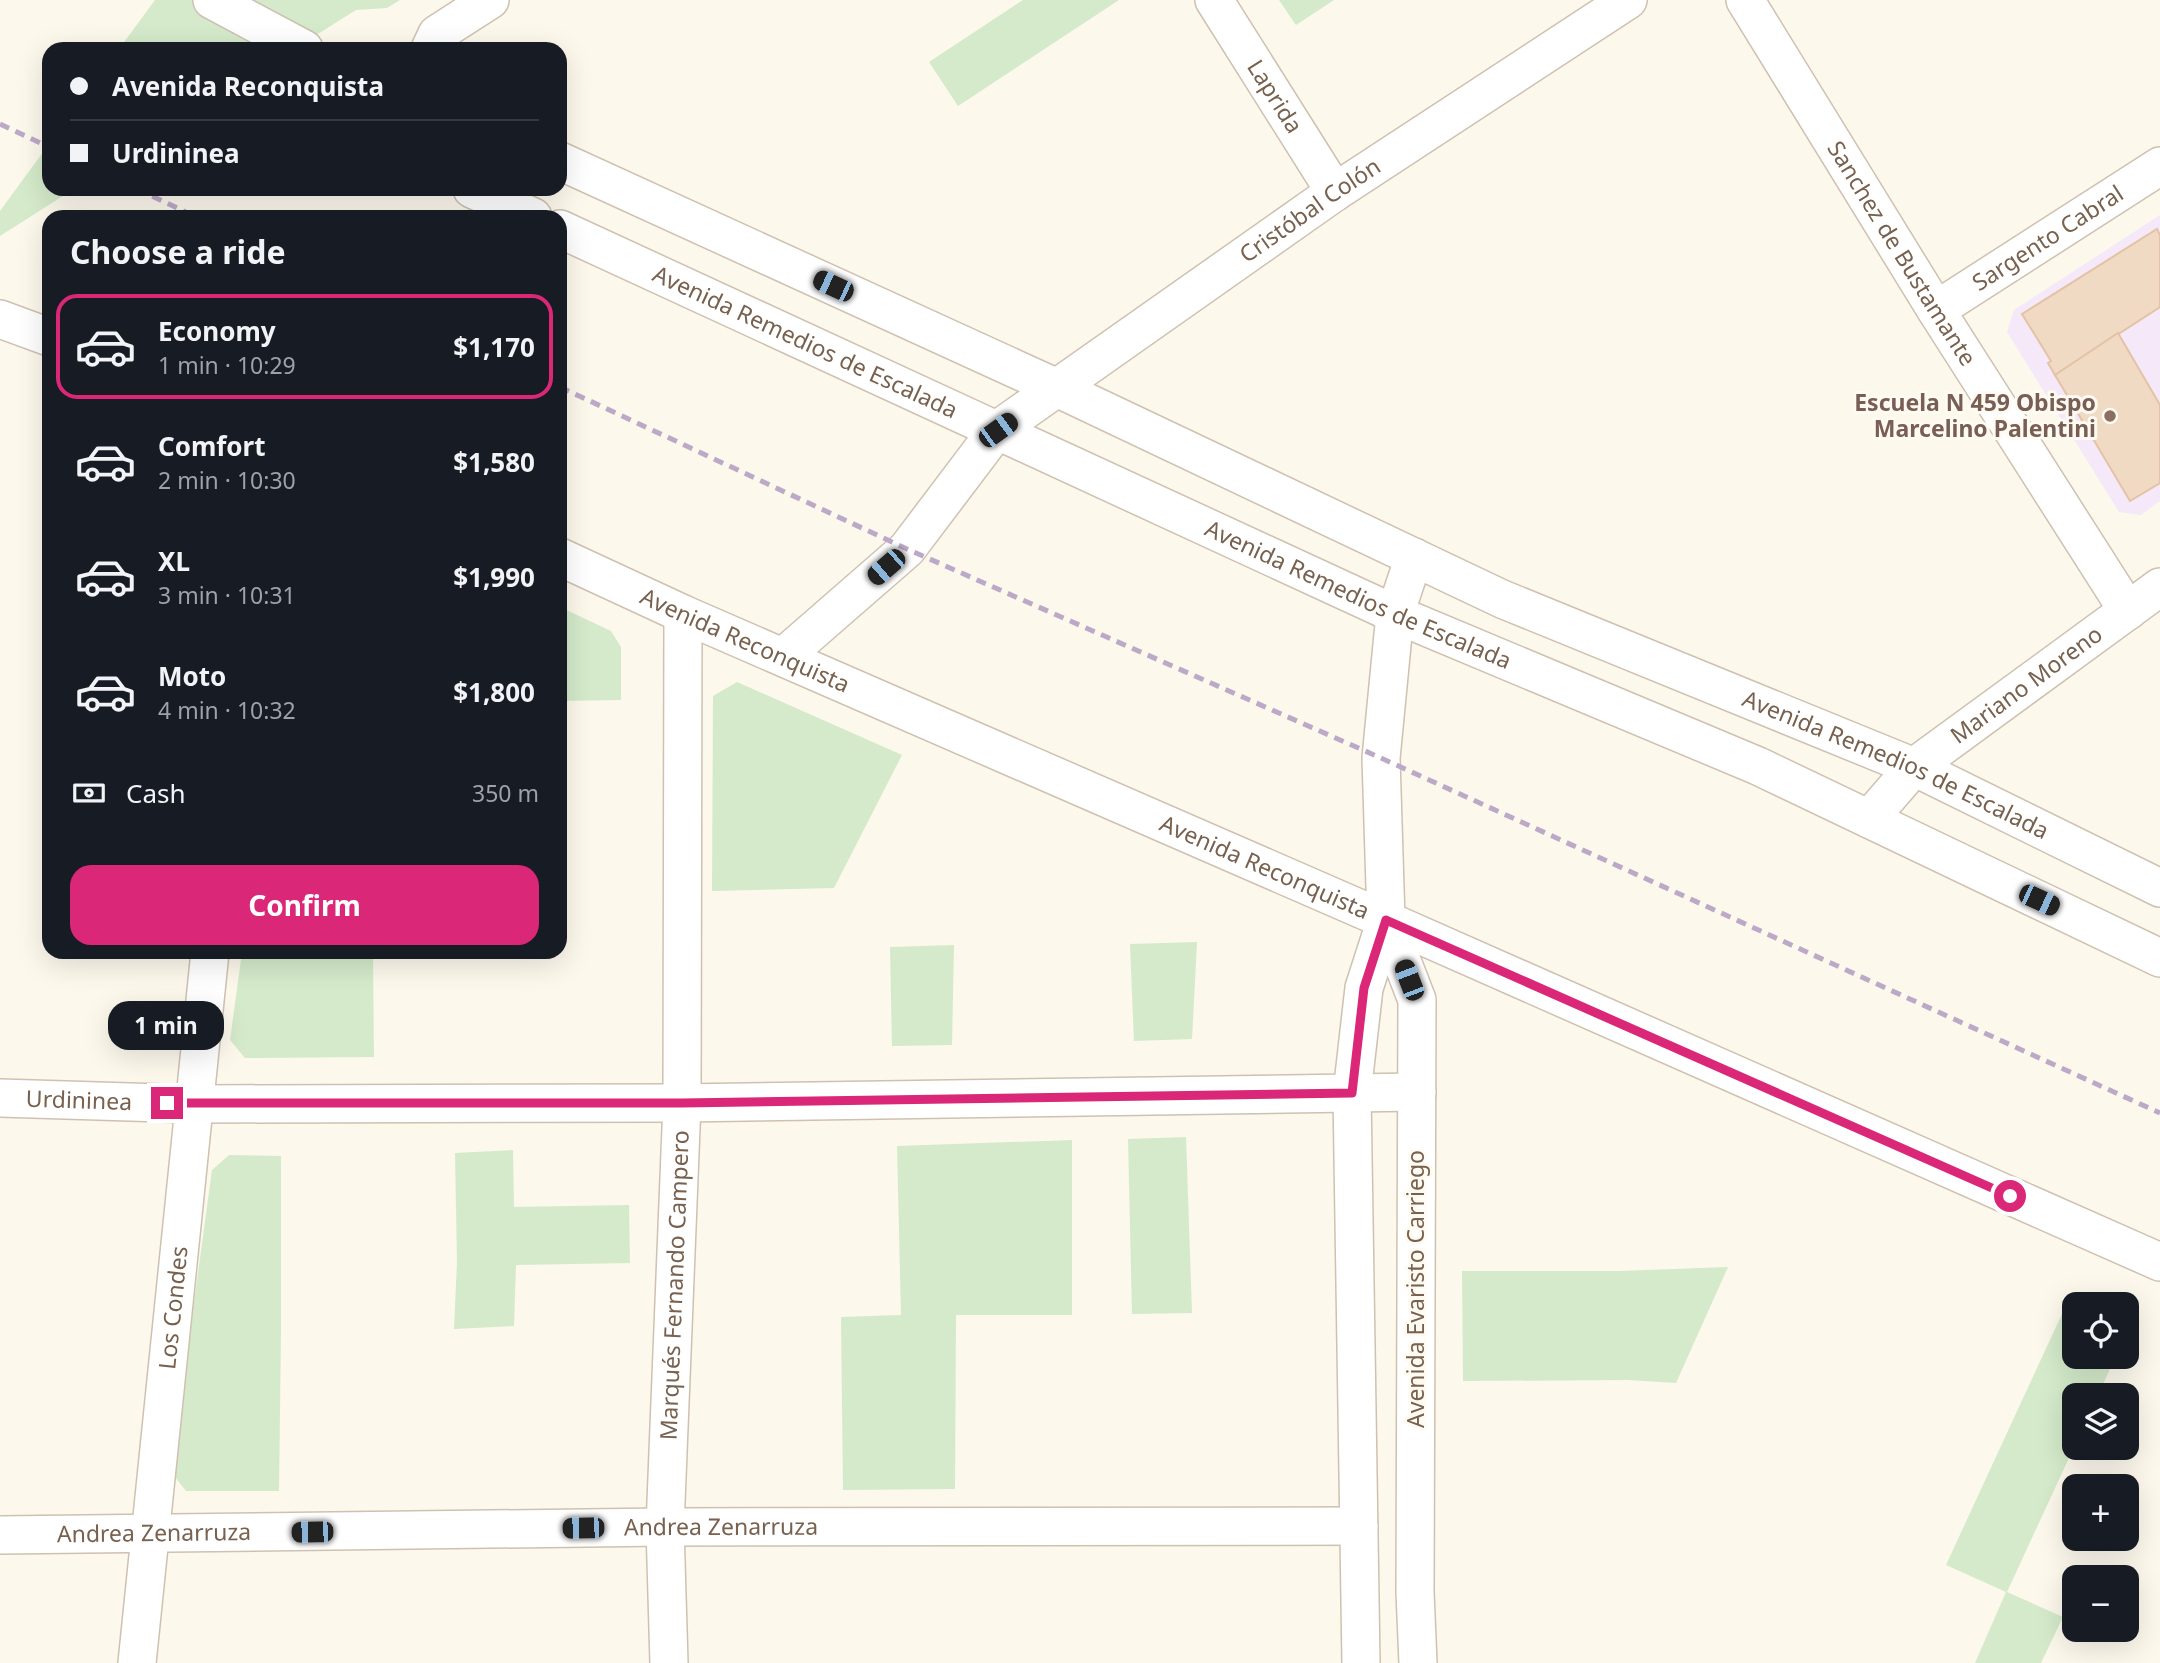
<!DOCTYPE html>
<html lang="en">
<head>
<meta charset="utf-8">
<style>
  body { margin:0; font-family:"Noto Sans",sans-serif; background:#20242c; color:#f1f3f6; height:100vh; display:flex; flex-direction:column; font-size:26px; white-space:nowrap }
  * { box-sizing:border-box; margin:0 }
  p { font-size:23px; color:#9ea1a6 }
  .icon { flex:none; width:38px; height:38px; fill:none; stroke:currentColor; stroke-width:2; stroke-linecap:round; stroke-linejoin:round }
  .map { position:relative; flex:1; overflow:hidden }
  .side { position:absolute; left:42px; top:210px; width:525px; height:749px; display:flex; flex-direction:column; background:#171b24; border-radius:21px; box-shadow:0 7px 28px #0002 }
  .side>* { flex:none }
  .top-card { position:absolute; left:42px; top:42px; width:525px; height:154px; border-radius:21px; box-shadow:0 7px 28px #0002; display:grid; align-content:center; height:154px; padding:0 28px; background:#171b24 }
  .buttons { position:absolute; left:2062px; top:1292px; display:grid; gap:14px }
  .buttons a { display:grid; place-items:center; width:77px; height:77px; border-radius:14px; background:#171b24; box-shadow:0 7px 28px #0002; font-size:35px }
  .end { position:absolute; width:32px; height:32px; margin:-16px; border:9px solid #db2777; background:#fff; box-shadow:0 0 0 4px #fff }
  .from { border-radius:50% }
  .bubble { position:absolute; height:49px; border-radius:21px; background:#171b24; box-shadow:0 7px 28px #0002; font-size:23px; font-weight:700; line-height:49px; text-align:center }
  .car { position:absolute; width:21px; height:42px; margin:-21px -10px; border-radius:9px; box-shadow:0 0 5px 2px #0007; background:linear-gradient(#222 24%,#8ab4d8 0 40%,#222 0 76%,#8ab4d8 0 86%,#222 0) }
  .top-card b { display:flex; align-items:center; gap:24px; height:66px; font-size:26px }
  .top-card b+b { border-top:2px solid #363941 }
  .top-card i { width:18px; height:18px; background:#f1f3f6 }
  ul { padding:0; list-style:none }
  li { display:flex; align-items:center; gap:21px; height:105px; margin:0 14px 10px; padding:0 14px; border:4px solid transparent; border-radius:21px }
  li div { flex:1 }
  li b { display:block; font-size:26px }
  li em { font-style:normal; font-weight:700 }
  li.current { border-color:#db2777 }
  li>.icon { width:63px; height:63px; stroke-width:1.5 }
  h2 { padding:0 28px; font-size:32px; line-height:84px }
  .pay { display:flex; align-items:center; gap:18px; height:77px; padding:0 28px; font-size:26px }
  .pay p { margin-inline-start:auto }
  .cta { display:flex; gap:14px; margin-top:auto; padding:14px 28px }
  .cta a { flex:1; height:80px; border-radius:21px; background:#db2777; color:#fff; font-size:28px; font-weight:700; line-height:80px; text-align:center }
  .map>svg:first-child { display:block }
  .education { fill:#f5e8f9 }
  .green { fill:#d4eaca }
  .building { fill:#f1dac4; stroke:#e3c3a5; stroke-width:2 }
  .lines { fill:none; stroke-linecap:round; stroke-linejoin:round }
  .minor-casing { stroke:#cfc1b1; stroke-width:40 }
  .minor { stroke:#fff; stroke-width:37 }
  .rail { stroke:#bca9c7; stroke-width:5; stroke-dasharray:10 7; stroke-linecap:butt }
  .route { stroke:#db2777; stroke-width:9 }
  .education-dot { fill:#8d6e63; stroke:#fffbf3; stroke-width:2.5 }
  .labels { text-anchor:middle; stroke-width:6; stroke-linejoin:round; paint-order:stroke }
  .street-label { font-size:23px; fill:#78614e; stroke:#fffbf3 }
  .education-label { font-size:23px; font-weight:bold; fill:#785e54; stroke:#fffbf3; text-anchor:end }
</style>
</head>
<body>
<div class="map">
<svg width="2160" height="1663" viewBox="0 0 2160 1663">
  <rect width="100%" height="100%" fill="#fcf8ec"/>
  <polygon class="education" points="2160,215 2160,501 2141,515 2119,512 2007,332 2014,310"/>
  <g class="green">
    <polygon points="155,0 400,0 387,8 356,10 294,49 119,49"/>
    <polygon points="1023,0 1119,0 958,106 929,62"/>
    <polygon points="1279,0 1334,0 1296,25"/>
    <polygon points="49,144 49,189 74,189 0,236 0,211"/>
    <polygon points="560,607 611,631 621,647 621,700 560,701"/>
    <polygon points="737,682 902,755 834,888 712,891 713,696"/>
    <polygon points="1197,942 1192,1039 1134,1041 1130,944"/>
    <polygon points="954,945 952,1045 892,1046 890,947"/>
    <polygon points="242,952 373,952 374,1057 245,1058 230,1040"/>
    <polygon points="1186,1137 1192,1313 1132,1314 1128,1139"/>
    <polygon points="1072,1140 1072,1315 956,1315 955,1489 843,1490 841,1317 901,1315 897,1146"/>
    <polygon points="513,1150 514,1207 629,1205 630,1263 516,1265 514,1326 454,1329 457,1262 455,1153"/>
    <polygon points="229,1155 281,1156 281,1330 279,1491 186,1491 171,1472 212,1170"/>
    <polygon points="1728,1267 1676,1383 1628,1380 1463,1381 1462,1271 1619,1271"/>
    <polygon points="2067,1303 2074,1306 2074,1356 2116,1356 2098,1395 2074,1395 2074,1447 2007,1592 2063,1617 2041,1663 1975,1663 2006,1592 1946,1565"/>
  </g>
  <g class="building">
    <polygon points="2157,229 2160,235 2160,307 2055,375 2048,363 2051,361 2022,314"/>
    <polygon points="2118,333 2160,405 2160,483 2130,501 2055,375"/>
  </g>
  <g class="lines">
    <defs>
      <g id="minor">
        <polyline points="212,0 304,49"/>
        <path id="s1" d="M1214,0L1335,192"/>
        <path id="s2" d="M1745,0L1936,310L2128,611"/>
        <polyline points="430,49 437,34 490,0"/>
        <path id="s3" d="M560,161L1057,388L1502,599L1914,767L2160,888"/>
        <polyline points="472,189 533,217"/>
        <path id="s4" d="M560,229L1395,614L1758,766L2160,958"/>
        <path id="s5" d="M1936,310L2160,166"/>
        <polyline points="0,319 49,337"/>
        <path id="s6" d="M560,557L683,614L1386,920L2160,1262"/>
        <path id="s7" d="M783,657L907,549L997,430L1335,192L1628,0"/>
        <path id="s8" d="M1869,819L1914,767L2160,587"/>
        <polyline points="1386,920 1417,1000 1415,1592 1418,1663"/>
        <path id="s9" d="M0,1098L195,1104L682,1103L1417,1092"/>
        <path id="s10" d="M0,1535L665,1527L1359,1526"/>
        <path id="s11" d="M137,1663L210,952"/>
        <path id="s12" d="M669,1663L665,1527L682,1103L683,614"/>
        <polyline points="1361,1663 1352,1093 1364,988 1386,920 1381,758 1395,614 1414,557"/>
      </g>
    </defs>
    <use href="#minor" class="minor-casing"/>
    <use href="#minor" class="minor"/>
    <g class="rail">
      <polyline points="0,124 49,147"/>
      <polyline points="137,189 196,217"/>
      <polyline points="560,387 907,549 1381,758 2160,1113"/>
    </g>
  </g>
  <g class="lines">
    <polyline class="route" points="167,1103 682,1103 1352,1093 1364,988 1386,920 2010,1196"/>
  </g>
  <circle class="education-dot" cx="2110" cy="416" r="7"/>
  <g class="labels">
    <g class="street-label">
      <text dy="8" stroke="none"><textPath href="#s1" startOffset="114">Laprida</textPath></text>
      <text dy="8" stroke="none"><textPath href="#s7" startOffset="696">Cristóbal Colón</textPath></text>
      <text dy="8" stroke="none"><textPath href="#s5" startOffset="133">Sargento Cabral</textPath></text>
      <text dy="8" stroke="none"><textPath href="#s2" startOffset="298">Sanchez de Bustamante</textPath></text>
      <text dy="8" stroke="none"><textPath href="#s4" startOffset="270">Avenida Remedios de Escalada</textPath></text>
      <text dy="8" stroke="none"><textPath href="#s4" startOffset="878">Avenida Remedios de Escalada</textPath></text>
      <text dy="8" stroke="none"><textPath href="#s6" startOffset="203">Avenida Reconquista</textPath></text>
      <text dy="8" stroke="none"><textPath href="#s8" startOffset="208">Mariano Moreno</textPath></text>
      <text dy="8" stroke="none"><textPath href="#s3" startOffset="1466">Avenida Remedios de Escalada</textPath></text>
      <text dy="8" stroke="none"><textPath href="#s6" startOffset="770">Avenida Reconquista</textPath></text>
      <text dy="8" stroke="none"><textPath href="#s9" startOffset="79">Urdininea</textPath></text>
      <text dy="8" stroke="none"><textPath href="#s12" startOffset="378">Marqués Fernando Campero</textPath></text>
      <text transform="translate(1416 1289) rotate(-90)" y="8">Avenida Evaristo Carriego</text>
      <text dy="8" stroke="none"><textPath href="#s11" startOffset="357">Los Condes</textPath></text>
      <text dy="8" stroke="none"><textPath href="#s10" startOffset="721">Andrea Zenarruza</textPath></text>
      <text dy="8" stroke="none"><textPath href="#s10" startOffset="154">Andrea Zenarruza</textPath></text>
    </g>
    <g class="education-label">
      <text x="2096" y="411">Escuela N 459 Obispo<tspan x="2096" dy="26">Marcelino Palentini</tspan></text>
    </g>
  </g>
</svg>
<div class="buttons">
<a><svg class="icon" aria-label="locate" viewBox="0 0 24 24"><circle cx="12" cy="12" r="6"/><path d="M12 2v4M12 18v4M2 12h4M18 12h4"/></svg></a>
<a><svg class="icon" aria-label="layers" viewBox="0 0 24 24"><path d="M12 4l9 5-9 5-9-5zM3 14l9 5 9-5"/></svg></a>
<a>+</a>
<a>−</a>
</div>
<i class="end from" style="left:2010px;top:1196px"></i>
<i class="end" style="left:167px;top:1103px"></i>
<div class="bubble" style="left:108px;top:1001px;width:116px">1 min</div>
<i class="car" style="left:833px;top:286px;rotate:295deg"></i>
<i class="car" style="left:998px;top:430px;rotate:54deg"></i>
<i class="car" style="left:886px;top:567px;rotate:229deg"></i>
<i class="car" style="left:2039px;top:900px;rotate:115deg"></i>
<i class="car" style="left:1409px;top:980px;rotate:339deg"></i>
<i class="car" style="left:583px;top:1528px;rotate:269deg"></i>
<i class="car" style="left:312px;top:1532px;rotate:269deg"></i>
<div class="top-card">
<b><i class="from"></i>Avenida Reconquista</b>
<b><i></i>Urdininea</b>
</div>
<section class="side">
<h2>Choose a ride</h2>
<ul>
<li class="current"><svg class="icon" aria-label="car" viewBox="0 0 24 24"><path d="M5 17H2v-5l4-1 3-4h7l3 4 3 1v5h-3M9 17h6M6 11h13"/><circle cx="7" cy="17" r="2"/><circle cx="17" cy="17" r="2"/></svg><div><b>Economy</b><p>1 min · 10:29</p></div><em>$1,170</em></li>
<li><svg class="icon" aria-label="car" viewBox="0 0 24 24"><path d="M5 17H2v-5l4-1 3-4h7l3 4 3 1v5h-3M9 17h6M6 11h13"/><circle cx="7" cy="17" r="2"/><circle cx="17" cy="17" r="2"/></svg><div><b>Comfort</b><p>2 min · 10:30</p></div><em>$1,580</em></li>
<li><svg class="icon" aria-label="car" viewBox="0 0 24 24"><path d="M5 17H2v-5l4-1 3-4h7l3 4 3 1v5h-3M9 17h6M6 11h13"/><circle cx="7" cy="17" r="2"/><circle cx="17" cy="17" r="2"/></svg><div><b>XL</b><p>3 min · 10:31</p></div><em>$1,990</em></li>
<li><svg class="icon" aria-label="car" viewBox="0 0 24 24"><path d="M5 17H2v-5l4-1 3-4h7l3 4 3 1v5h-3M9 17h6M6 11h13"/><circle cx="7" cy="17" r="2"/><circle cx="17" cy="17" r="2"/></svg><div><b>Moto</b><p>4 min · 10:32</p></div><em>$1,800</em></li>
</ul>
<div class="pay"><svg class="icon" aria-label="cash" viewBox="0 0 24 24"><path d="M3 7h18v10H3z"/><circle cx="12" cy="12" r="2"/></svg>Cash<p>350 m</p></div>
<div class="cta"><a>Confirm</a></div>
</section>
</div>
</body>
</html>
